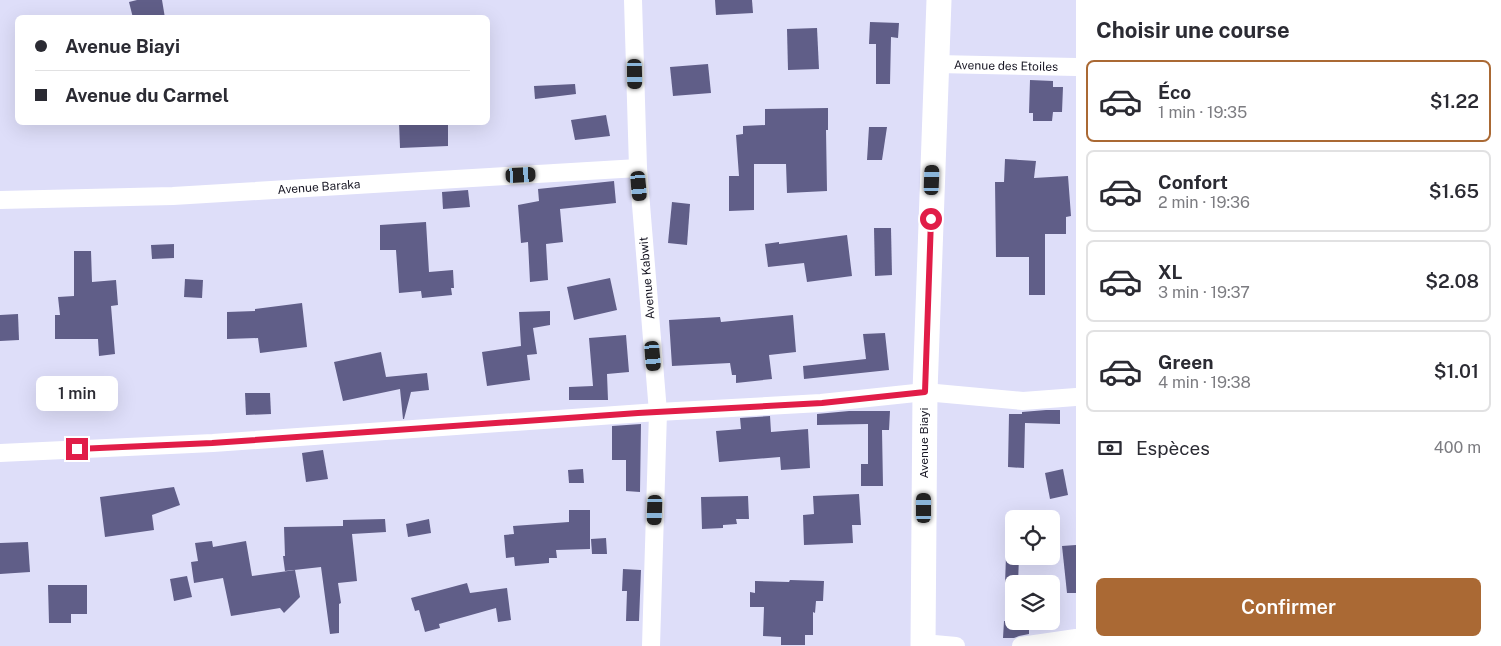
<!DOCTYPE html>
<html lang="fr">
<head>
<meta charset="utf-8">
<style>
  body { margin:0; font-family:"Public Sans",sans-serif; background:#f2f2f3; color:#2b2b33; height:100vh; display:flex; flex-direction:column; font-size:19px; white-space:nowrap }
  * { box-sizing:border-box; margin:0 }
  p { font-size:16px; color:#7c7c81 }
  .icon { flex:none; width:28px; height:28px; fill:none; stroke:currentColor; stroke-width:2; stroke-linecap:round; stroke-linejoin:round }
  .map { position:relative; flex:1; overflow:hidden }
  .details { display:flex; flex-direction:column; background:#fff; width:425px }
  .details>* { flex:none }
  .top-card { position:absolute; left:15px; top:15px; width:475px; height:110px; border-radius:8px; box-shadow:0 5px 20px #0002; display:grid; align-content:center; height:110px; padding:0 20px; background:#fff }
  .fabs { position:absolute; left:1005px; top:510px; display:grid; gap:10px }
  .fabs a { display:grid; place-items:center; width:55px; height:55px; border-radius:8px; background:#fff; box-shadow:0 5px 20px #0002; font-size:25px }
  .end { position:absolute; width:22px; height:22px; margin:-11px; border:6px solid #e11d48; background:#fff; box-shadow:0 0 0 2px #fff }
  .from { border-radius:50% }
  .bubble { position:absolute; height:35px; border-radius:8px; background:#fff; box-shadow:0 5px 20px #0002; font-size:16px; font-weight:600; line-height:35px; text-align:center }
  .car { position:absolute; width:15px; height:30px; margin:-15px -8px; border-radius:6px; box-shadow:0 0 4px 1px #0007; background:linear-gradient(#222 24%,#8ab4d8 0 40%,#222 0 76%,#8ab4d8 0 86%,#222 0) }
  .top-card b { display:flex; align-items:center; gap:18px; height:48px; font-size:19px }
  .top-card b+b { border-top:1px solid #e1e1e2 }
  .top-card i { width:12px; height:12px; background:#2b2b33 }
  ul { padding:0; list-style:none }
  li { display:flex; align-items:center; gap:15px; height:82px; margin:0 10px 8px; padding:0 10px; border:2px solid #e1e1e2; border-radius:8px }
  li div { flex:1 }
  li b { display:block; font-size:19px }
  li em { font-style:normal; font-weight:600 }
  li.active { border-color:#aa6934 }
  li>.icon { width:45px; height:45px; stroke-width:1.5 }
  h2 { padding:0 20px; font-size:22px; line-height:60px }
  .pay { display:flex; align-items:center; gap:12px; height:55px; padding:0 20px; font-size:19px }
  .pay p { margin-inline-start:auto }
  .primary-button { display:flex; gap:10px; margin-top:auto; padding:10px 20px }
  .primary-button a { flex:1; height:58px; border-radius:8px; background:#aa6934; color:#fff; font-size:20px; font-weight:600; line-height:58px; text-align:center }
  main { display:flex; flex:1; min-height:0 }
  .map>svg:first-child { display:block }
  .building { fill:#605e88 }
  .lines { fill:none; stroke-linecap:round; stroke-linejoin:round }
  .street { stroke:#fff; stroke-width:18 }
  .secondary { stroke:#fff; stroke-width:25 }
  .route { stroke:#e11d48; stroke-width:6 }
  .labels { text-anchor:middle; stroke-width:5; stroke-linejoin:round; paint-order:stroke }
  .street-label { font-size:12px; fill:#181724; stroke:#fff }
</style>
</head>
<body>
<main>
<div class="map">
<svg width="1076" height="646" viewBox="0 0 1076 646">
  <rect width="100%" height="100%" fill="#dedef9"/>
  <g class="building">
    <polygon points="137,0 162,0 165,18 133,18 129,2"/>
    <polygon points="715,0 752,0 753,13 716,15"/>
    <polygon points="870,22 899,23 898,38 891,37 890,84 876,84 876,44 869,44"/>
    <polygon points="817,28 819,69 788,70 787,29"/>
    <polygon points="708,64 711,93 673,96 670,67"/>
    <polygon points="1030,80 1053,81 1053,87 1063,87 1062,112 1053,112 1052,121 1033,121 1033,113 1029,113"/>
    <polygon points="575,84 576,94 535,99 534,86"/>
    <polygon points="828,108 828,130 826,130 827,191 787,193 786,164 754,164 754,210 729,211 729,176 739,176 736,135 743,134 743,126 765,125 765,109"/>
    <polygon points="606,115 610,136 575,140 571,120"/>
    <polygon points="399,122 448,122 448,146 400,148"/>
    <polygon points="869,127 887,127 882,160 867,160"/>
    <polygon points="1005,159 1036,161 1034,178 1068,176 1071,216 1066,217 1066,234 1045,234 1045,295 1029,295 1029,257 996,257 995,182 1004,182"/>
    <polygon points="614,181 616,203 560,209 563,242 546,244 548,280 530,282 528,242 521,243 518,205 539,201 538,189"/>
    <polygon points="468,190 470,207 443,209 442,192"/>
    <polygon points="672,202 690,204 687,245 668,243"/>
    <polygon points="426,222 429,272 453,270 454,288 451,288 452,295 422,298 421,291 399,293 396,250 380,250 380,225"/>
    <polygon points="874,228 891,228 892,275 875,276"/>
    <polygon points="847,235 852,276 807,282 804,263 768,267 765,244 779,242 779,244"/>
    <polygon points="174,244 174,258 152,259 151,245"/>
    <polygon points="74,251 91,251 92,282 116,280 118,305 111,306 115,354 99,356 98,339 55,339 55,315 60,315 58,297 74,296"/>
    <polygon points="610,278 617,310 574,320 567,287"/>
    <polygon points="185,279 203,280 202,298 184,297"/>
    <polygon points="302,303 307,347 260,353 258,338 227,339 227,312 255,311 255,309"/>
    <polygon points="550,311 550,325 533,328 537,354 527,355 530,380 487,386 482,352 521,346 519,312"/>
    <polygon points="18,314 19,340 0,341 0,315"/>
    <polygon points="793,315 796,352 769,355 772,379 736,383 736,375 732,375 730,363 672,366 669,320 720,317 721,322"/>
    <polygon points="885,333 889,370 804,379 803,366 866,359 863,334"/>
    <polygon points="626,335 629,372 607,374 608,400 569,400 569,387 593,386 589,338"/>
    <polygon points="381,352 386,377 427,373 429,390 411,392 404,419 403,419 400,389 343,401 334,362"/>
    <polygon points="245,393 270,393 271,414 246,415"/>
    <polygon points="1046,410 1060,410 1060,424 1025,423 1024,468 1008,467 1009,414 1022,414 1022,412"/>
    <polygon points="849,411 890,411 889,430 882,430 883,486 861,486 861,464 868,464 868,424 817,425 817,414"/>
    <polygon points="770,416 771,432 808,429 810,468 781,470 780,457 719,462 716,431 741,429 740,418"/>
    <polygon points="641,424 640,492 626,491 626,460 612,460 612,426"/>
    <polygon points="323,450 328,479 306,482 302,453"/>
    <polygon points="583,469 584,483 569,483 568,470"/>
    <polygon points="1063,469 1068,495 1050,499 1045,473"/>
    <polygon points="174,487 180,505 152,515 154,530 105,537 100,497"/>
    <polygon points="859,494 861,525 852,525 853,543 804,545 803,515 814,514 813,496"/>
    <polygon points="748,496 749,519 736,519 737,524 723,525 723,528 702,529 701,497"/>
    <polygon points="569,510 590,510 590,549 556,550 557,558 549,558 549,563 515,566 514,557 506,558 504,535 514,534 513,526 569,522"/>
    <polygon points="385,519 386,532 352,534 357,581 338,583 341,603 339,604 339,633 330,634 321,567 285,571 283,556 285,556 284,527 343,526 343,520"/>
    <polygon points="429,519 431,533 408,537 406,524"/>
    <polygon points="606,538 607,554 592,554 591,539"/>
    <polygon points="212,541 213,547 246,541 252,576 295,570 300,597 284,613 280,608 231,616 223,578 194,583 191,562 198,561 195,543"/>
    <polygon points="28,542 30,572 0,574 0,543"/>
    <polygon points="1076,545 1076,593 1067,593 1062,546"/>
    <polygon points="1006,556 1019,556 1018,584 1005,584"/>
    <polygon points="623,569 641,570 639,621 626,621 627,591 622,591"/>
    <polygon points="187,576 192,597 174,601 170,579"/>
    <polygon points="790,580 824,581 823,601 816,601 815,613 813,612 813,635 805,635 805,645 781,645 781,637 763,636 764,607 750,607 750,592 755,593 755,581 789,582"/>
    <polygon points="467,583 470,593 507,588 511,620 498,622 496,608 439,624 440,628 425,632 419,610 415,611 411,598"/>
    <polygon points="48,585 87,585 87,614 71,614 71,623 49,623"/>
    <polygon points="1004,621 1029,623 1029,634 1019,636 1014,638 1003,638"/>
  </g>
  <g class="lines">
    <g class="street">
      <polyline points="633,0 638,168 658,412 651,646"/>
      <polyline points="937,64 1076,67"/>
      <polyline points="0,200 173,196 638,168"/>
      <polyline points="0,453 213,443 658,412 821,403 925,392 1023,401 1076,397"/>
      <polyline points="923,643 956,646"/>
      <polyline points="1021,646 1076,638"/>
    </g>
    <polyline class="secondary" points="923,646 925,392 939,0"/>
  </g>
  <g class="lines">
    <polyline class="route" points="77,449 212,443 638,413 822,403 925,392 931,219"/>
  </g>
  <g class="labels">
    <g class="street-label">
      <text transform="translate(1006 66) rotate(1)" y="4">Avenue des Etoiles</text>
      <text transform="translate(319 187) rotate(-4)" y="4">Avenue Baraka</text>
      <text transform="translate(647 278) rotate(-95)" y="4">Avenue Kabwit</text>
      <text transform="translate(924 443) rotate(-90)" y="4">Avenue Biayi</text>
    </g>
  </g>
</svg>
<div class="fabs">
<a><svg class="icon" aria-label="locate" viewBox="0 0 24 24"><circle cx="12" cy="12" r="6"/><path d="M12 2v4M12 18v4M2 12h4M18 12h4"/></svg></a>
<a><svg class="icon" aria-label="layers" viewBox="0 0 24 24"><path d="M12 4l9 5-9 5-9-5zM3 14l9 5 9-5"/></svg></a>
</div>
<i class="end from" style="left:931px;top:219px"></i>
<i class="end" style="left:77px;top:449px"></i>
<div class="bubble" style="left:36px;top:376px;width:82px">1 min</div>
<i class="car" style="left:635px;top:74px;rotate:179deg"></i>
<i class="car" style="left:521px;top:175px;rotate:87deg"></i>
<i class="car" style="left:932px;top:180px;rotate:2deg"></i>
<i class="car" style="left:639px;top:186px;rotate:175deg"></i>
<i class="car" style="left:653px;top:356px;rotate:175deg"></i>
<i class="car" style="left:924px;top:508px;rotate:0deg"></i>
<i class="car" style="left:655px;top:510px;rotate:182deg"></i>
<div class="top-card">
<b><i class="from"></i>Avenue Biayi</b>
<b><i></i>Avenue du Carmel</b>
</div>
</div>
<section class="details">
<h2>Choisir une course</h2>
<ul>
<li class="active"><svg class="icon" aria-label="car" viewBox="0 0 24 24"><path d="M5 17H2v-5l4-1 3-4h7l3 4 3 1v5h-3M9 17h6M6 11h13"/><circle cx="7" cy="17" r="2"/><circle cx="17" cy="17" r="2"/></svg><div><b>Éco</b><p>1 min · 19:35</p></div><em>$1.22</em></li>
<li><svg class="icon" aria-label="car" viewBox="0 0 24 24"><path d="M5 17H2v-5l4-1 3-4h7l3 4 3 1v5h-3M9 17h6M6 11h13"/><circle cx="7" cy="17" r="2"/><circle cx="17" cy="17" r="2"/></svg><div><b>Confort</b><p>2 min · 19:36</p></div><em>$1.65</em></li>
<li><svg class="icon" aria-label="car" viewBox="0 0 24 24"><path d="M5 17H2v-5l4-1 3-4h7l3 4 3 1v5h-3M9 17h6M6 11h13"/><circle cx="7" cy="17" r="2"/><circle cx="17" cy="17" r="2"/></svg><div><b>XL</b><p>3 min · 19:37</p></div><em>$2.08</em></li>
<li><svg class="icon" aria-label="car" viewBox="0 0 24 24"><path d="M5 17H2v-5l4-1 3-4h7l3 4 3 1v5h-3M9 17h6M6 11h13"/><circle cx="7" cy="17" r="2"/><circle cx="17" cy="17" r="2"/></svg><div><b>Green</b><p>4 min · 19:38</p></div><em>$1.01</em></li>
</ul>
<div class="pay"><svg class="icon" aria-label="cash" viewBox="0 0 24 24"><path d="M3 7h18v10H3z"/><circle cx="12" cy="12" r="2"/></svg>Espèces<p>400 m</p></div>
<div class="primary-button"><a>Confirmer</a></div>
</section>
</main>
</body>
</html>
